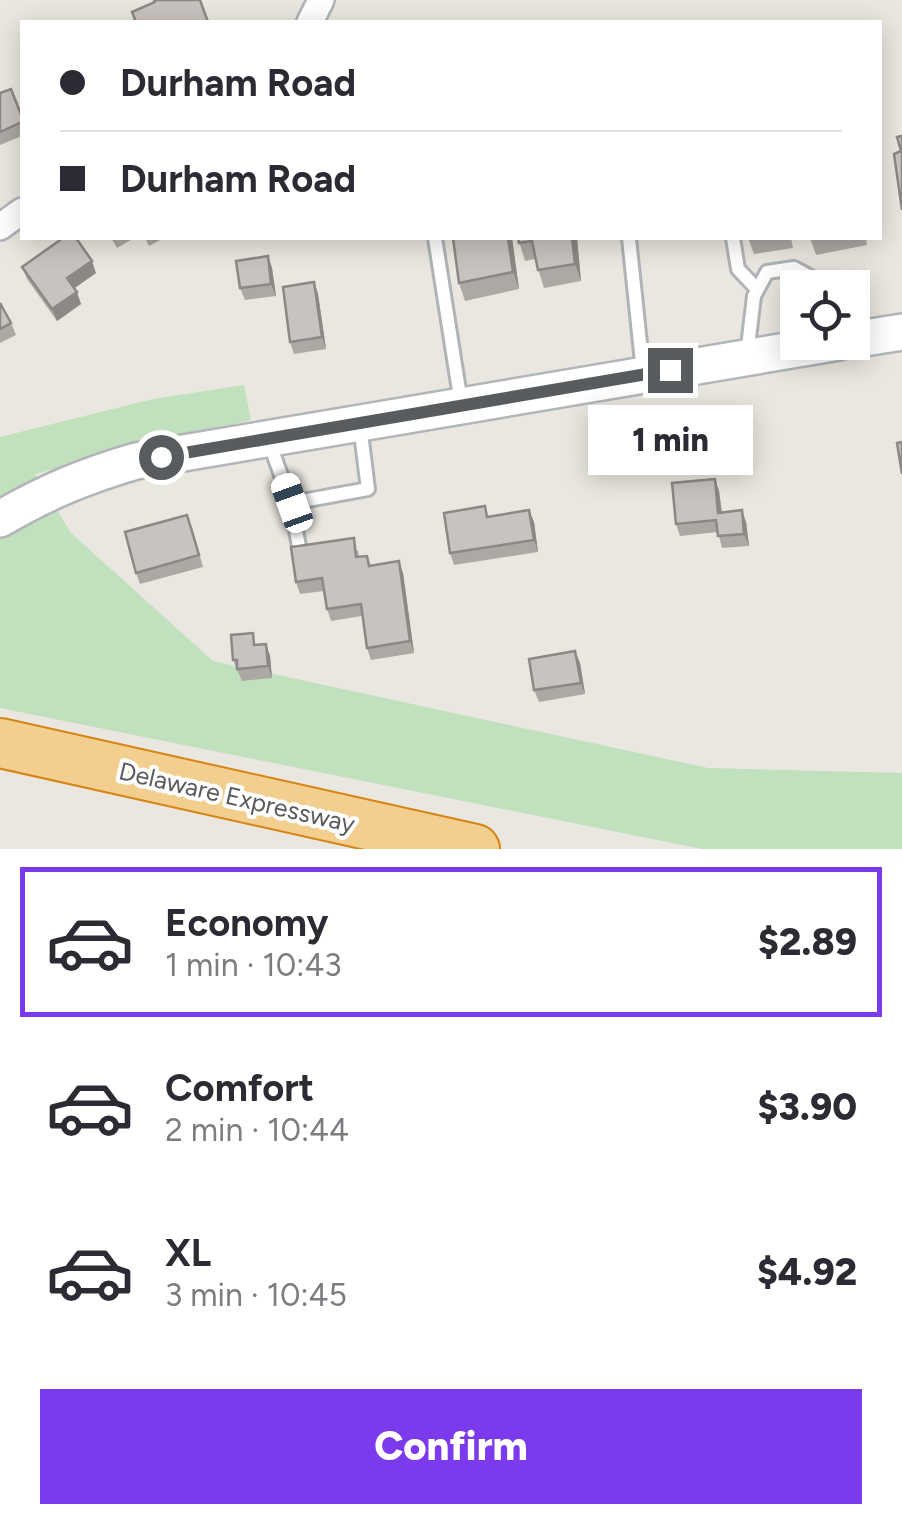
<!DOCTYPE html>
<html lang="en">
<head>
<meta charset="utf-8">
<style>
  body { margin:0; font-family:Figtree,sans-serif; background:#f7f7f7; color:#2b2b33; height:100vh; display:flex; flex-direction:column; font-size:38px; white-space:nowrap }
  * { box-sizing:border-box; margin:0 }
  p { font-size:32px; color:#7c7c81 }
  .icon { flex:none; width:55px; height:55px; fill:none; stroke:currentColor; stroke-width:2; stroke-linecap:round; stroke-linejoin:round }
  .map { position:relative; height:849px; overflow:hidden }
  .details { display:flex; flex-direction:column; background:#fff; flex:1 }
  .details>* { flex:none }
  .top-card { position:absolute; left:20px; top:20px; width:862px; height:220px; border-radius:0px; box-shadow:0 5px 25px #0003; display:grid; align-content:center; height:220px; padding:0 40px; background:#fff }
  .controls { position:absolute; left:780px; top:270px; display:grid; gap:20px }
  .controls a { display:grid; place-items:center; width:90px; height:90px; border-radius:0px; background:#fff; box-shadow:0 5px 25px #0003; font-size:50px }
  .end { position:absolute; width:45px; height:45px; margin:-22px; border:12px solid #595c5f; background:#fff; box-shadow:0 0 0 5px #fff }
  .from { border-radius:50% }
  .bubble { position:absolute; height:70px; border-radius:0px; background:#fff; box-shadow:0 5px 25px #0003; font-size:32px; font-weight:800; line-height:70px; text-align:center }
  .car { position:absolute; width:30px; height:60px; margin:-30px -15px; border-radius:12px; box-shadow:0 0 8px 2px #0007; background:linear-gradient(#fff 24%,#345 0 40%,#fff 0 76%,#345 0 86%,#fff 0) }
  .top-card b { display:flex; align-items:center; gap:35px; height:95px; font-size:38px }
  .top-card b+b { border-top:2px solid #e1e1e2 }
  .top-card i { width:25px; height:25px; background:#2b2b33 }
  ul { padding:18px 0 0; list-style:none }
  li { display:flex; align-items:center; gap:30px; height:150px; margin:0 20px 15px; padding:0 20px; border:5px solid transparent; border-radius:0px }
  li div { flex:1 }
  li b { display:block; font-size:38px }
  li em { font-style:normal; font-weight:800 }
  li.current { border-color:#7c3aed }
  li>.icon { width:90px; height:90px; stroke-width:1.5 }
  .primary-button { display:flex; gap:20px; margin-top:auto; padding:20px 40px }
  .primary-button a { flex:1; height:115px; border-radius:0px; background:#7c3aed; color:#fff; font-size:40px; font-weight:800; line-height:115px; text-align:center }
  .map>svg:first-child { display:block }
  .green { fill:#c1e0be }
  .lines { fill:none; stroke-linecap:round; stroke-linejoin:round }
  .service-casing { stroke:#b0b3b7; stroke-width:18 }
  .minor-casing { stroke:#b0b3b7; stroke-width:30 }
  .secondary-casing { stroke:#b2b5b9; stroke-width:40 }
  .motorway-casing { stroke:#d68414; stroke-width:52 }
  .service { stroke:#fff; stroke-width:12 }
  .minor { stroke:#fff; stroke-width:25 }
  .secondary { stroke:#fff; stroke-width:35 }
  .motorway { stroke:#f2ce8f; stroke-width:48 }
  .wall { fill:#aca8a3 }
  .shaded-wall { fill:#8c8885 }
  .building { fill:#c8c3be; stroke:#8c8885; stroke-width:2.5 }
  .route { stroke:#595c5f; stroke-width:12 }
  .labels { text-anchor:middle; stroke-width:8; stroke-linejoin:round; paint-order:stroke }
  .street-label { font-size:25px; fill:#595c5f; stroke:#fff }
</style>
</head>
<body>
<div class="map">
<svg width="902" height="849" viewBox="0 0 902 849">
  <rect width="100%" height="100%" fill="#eae7e0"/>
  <polygon class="green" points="244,385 251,420 35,474 71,533 213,661 708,768 902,773 902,849 702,849 0,708 0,437 153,399"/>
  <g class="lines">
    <defs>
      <g id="service">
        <polyline points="435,238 461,403"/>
        <polyline points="629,238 643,372"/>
        <polyline points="733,238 738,269 757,289"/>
        <polyline points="852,303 861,334"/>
        <polyline points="747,355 754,296 767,272 794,268 831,288"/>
        <polyline points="268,439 291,503 368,489 360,425"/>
        <polyline points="291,503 300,552"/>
      </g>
      <g id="minor">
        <polyline points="310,22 321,0"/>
        <polyline points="0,227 22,211"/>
      </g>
      <g id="secondary">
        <polyline points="852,340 902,332"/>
        <path d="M0,519C46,492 85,476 136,461L839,342"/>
      </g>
      <polyline id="motorway" points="0,743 475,849"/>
    </defs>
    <use href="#service" class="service-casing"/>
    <use href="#minor" class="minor-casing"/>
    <use href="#secondary" class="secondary-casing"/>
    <use href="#motorway" class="motorway-casing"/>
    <use href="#service" class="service"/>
    <use href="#minor" class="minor"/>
    <use href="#secondary" class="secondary"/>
    <use href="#motorway" class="motorway"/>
  </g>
  <g class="wall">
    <polygon points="0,93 22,117 22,136 0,145"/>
    <polygon points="111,238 134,238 117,248"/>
    <polygon points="145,238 164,238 149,246"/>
    <polygon points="512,238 519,289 465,301 459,283"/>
    <polygon points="518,238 577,238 581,281 544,288 535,259 525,261"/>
    <polygon points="748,238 791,238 793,248 754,254"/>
    <polygon points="810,238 866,238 867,245 816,255"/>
    <polygon points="268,256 272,268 276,296 245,300 240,288"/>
    <polygon points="22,267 96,273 74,288 81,304 57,321 27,279"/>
    <polygon points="314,282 318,294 326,349 294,354 290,342"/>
    <polygon points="0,303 11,323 16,335 0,343"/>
    <polygon points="715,479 719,491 722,512 746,522 749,546 722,548 718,532 680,536 676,524"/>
    <polygon points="489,516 534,522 538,552 454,565 450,553"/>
    <polygon points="192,527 203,567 140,584 136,573"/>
    <polygon points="358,550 359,557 367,556 371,566 403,573 414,653 371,660 367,648 362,616 331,621 327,609 324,591 300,594 296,582"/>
    <polygon points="266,644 270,656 272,678 242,681 233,660 258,645"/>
    <polygon points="580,663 585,694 539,702 534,690"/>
  </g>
  <g class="shaded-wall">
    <polygon points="508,238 512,238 519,289 513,272"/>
    <polygon points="572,238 577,238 581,281 575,264"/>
    <polygon points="268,256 272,268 276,296 271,284"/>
    <polygon points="92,261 96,273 72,290 67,278"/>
    <polygon points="314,282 318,294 326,349 322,337"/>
    <polygon points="77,292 81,304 57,321 52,309"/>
    <polygon points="715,479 719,491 723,525 718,513"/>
    <polygon points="529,510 534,522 538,552 534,540"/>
    <polygon points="742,510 746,522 749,546 744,534"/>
    <polygon points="399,561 403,573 414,653 410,641"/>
    <polygon points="266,644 270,656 272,678 268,666"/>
    <polygon points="575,651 580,663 585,694 581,683"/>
  </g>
  <g class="building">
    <polygon points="154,0 200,0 208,22 136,22 132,12 155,2"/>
    <polygon points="11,89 22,117 22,122 0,132 0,93"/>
    <polygon points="902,136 902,210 894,154 901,151 897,137"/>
    <polygon points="63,238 76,238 92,261 67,278 77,292 52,309 22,267"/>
    <polygon points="453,238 508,238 513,272 459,283"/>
    <polygon points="518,238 572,238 575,264 538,270 532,241 519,243"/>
    <polygon points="268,256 271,284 240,288 236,261"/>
    <polygon points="314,282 322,337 290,342 283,287"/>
    <polygon points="0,303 11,323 0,329"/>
    <polygon points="902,442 902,474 897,443"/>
    <polygon points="715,479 718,513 742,510 744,534 718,536 716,520 676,524 672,483"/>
    <polygon points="485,506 487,517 529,510 534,540 450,553 444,513"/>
    <polygon points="187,515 199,555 136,573 125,532"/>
    <polygon points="354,538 356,557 367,556 369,566 399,561 410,641 367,648 361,604 327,609 322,578 296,582 291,547"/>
    <polygon points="253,633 254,645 266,644 268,666 237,669 237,660 233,660 231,635"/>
    <polygon points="575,651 581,683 534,690 529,659"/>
  </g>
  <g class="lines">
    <polyline class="route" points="161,457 670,370"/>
  </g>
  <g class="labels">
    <g class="street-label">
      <text transform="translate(237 797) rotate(13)" y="9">Delaware Expressway</text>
    </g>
  </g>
</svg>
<div class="controls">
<a><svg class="icon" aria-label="locate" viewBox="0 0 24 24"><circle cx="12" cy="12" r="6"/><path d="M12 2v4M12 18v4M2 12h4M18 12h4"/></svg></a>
</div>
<i class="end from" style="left:161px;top:457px"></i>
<i class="end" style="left:670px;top:370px"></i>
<div class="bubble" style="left:588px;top:405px;width:165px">1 min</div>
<i class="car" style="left:292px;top:503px;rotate:340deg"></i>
<div class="top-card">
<b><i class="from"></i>Durham Road</b>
<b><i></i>Durham Road</b>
</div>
</div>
<section class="details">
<ul>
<li class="current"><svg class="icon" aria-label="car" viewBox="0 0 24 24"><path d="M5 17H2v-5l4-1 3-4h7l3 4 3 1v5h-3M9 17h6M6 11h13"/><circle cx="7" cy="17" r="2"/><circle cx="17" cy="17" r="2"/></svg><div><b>Economy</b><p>1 min · 10:43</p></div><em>$2.89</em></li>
<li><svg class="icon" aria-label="car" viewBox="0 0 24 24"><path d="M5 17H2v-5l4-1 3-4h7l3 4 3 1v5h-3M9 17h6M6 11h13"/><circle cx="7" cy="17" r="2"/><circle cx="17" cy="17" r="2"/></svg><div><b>Comfort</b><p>2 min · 10:44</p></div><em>$3.90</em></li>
<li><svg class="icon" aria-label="car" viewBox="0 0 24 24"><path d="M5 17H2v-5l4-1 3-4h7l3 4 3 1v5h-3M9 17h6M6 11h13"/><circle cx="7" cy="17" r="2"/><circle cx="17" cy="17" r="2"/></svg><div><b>XL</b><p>3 min · 10:45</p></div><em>$4.92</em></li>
</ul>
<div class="primary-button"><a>Confirm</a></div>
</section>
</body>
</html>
